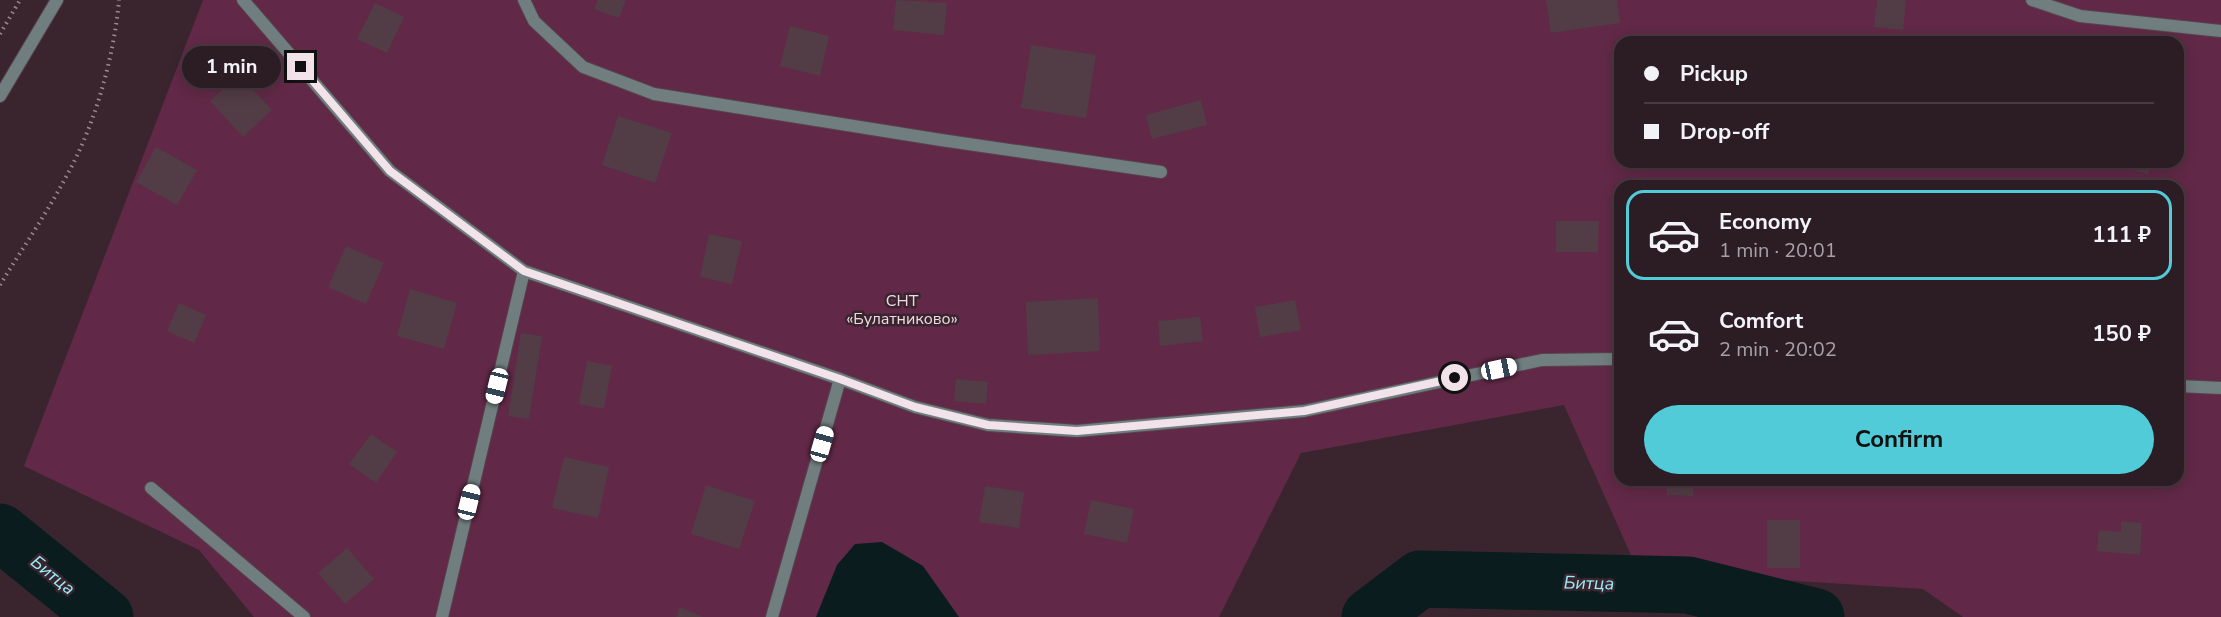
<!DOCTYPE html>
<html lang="en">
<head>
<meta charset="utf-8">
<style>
  body { margin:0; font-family:"Nunito Sans",sans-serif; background:#34252b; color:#f1f3f6; height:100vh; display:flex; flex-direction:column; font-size:22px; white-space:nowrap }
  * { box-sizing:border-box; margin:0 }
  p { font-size:20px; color:#a6a1a6 }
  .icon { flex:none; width:33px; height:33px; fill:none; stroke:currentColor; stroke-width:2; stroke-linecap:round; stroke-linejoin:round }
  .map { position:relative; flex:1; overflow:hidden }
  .drawer { position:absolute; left:1614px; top:180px; width:570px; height:306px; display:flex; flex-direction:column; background:#2c1c23; border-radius:18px; box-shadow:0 3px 15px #0003,0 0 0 2px #483a41 }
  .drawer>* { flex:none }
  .top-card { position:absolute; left:1614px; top:36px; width:570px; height:132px; border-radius:18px; box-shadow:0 3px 15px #0003,0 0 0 2px #483a41; display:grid; align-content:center; height:132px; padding:0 30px; background:#2c1c23 }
  .end { position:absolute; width:27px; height:27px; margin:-14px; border:8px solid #f1e3e9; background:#111; box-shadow:0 0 0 3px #111 }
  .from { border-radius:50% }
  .bubble { position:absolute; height:42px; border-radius:21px; background:#2c1c23; box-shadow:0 3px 15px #0003,0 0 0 2px #483a41; font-size:20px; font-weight:700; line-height:42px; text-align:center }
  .car { position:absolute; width:18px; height:36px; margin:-18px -9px; border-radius:8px; box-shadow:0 0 4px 2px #0007; background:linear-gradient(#fff 24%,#345 0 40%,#fff 0 76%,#345 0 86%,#fff 0) }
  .top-card b { display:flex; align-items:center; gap:21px; height:57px; font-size:22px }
  .top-card b+b { border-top:2px solid #483a41 }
  .top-card i { width:15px; height:15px; background:#f1f3f6 }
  ul { padding:10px 0 0; list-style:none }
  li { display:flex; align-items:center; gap:18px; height:90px; margin:0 12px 9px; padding:0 18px; border:3px solid transparent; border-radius:18px }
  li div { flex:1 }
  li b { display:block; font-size:22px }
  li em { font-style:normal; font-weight:700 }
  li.active { border-color:#52cbd9 }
  li>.icon { width:54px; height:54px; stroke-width:1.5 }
  .action { display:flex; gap:12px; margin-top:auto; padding:12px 30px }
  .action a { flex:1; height:69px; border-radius:36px; background:#52cbd9; color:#111; font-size:24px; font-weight:700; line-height:69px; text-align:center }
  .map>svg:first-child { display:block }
  .green { fill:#612947; fill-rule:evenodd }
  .water { fill:#0a1c1e }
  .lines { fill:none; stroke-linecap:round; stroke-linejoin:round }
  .river { stroke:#0a1c1e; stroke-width:57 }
  .building { fill:#523c46 }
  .service-casing { stroke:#57434d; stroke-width:14 }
  .minor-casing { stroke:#57434d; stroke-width:14 }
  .tertiary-casing { stroke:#57434d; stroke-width:14 }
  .path { stroke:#9a8991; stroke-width:4; stroke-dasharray:1.5 4.5; stroke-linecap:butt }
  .service { stroke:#717e80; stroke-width:12 }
  .minor { stroke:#717e80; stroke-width:12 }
  .tertiary { stroke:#717e80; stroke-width:12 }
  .route { stroke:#f1e3e9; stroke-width:8 }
  .labels { text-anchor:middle; stroke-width:5; stroke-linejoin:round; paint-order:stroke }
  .park-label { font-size:16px; fill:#f0d9e3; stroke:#3a252f }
  .water-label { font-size:18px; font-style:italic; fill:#96f0fb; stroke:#3a252f }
</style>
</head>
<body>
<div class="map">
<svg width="2221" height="617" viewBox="0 0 2221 617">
  <rect width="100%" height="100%" fill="#3a252f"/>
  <path class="green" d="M203,0H2221V617H1963L1923,589L1638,571L1564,405L1301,453L1219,617H254L199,550L24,466ZM1620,42H2178V162H1620ZM1620,186H2178V480H1620Z"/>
  <polygon class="water" points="882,542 923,566 959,617 816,617 837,565 855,544"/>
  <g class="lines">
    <g class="river">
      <polyline points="0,532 105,617"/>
      <polyline points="1370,617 1420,579 1688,585 1816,617"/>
    </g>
  </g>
  <g class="building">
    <polygon points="598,0 626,0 619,18 594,9"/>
    <polygon points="896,0 947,3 944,35 893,30"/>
    <polygon points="1546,0 1617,0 1620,23 1551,33"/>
    <polygon points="1877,0 1906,0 1903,30 1874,27"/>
    <polygon points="375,3 404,17 387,53 357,39"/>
    <polygon points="790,26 829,36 820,76 780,66"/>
    <polygon points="1031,45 1096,55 1086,118 1021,108"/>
    <polygon points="239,74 272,110 243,137 210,101"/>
    <polygon points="1201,100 1207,125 1152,139 1146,115"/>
    <polygon points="618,116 672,133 655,183 602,165"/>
    <polygon points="156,147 197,170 177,205 136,182"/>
    <polygon points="2102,162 2151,162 2148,174"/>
    <polygon points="1556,221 1599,221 1598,252 1556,252"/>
    <polygon points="709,234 742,241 732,284 700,277"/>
    <polygon points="346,246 384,263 366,304 328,287"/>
    <polygon points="410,289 457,303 444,349 397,336"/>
    <polygon points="1098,298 1100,351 1028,355 1026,302"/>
    <polygon points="1295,300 1301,330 1260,337 1255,307"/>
    <polygon points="179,303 206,315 194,343 167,331"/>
    <polygon points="1200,317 1203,341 1160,346 1158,321"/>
    <polygon points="521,333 542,336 529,419 508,416"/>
    <polygon points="587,361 612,366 604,409 579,404"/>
    <polygon points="956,379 988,382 986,404 954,401"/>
    <polygon points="371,434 397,452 376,483 349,464"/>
    <polygon points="564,457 609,467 598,518 552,508"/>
    <polygon points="1667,480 1694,480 1693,496 1667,495"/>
    <polygon points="2108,480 2164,480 2164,484 2107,482"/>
    <polygon points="706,485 755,501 739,549 691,534"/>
    <polygon points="985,486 1024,492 1019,528 979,522"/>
    <polygon points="1091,500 1134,509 1127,543 1084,534"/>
    <rect x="1767" y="520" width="33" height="48"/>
    <polygon points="2121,521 2142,523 2140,555 2097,551 2099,530 2121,532"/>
    <polygon points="347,548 374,579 345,604 318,573"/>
    <polygon points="680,607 703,617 676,617"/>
  </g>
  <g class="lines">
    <defs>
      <g id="service">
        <polyline points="524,0 534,21 583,67 654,94 941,140 1161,172"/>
        <polyline points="151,488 304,617"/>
        <polyline points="442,617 524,271"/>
        <polyline points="772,617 840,379"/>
      </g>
      <g id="minor">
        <polyline points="243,0 390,171 524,271 840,379 915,407 988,425 1077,431 1304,411 1542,360 1620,359"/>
        <polyline points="2032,0 2080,16 2221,31"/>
        <polyline points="2178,386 2221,388"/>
      </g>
      <polyline id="tertiary" points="0,96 57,0"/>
    </defs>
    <use href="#service" class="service-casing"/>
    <use href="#minor" class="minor-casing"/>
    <use href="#tertiary" class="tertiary-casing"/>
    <g class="path">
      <polyline points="0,34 20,0"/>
      <path d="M0,285C22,249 47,213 67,175C95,125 114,57 119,0"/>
    </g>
    <use href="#service" class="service"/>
    <use href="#minor" class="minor"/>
    <use href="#tertiary" class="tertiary"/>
  </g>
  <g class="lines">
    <polyline class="route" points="301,67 390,171 524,271 840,379 915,407 988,425 1077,431 1304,411 1455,378"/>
  </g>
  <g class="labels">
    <g class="park-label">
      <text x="902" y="306">СНТ<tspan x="902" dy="18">«Булатниково»</tspan></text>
    </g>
    <g class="water-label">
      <text transform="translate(53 575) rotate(39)" y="6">Битца</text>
      <text transform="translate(1589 583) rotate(1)" y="6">Битца</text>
    </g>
  </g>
</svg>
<i class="end from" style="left:1455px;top:378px"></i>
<i class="end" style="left:301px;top:67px"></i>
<div class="bubble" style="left:182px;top:46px;width:99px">1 min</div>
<i class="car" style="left:1499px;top:369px;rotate:78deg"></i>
<i class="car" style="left:497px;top:386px;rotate:194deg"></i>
<i class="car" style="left:822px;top:444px;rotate:16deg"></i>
<i class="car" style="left:469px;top:502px;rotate:14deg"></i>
<div class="top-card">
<b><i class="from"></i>Pickup</b>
<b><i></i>Drop-off</b>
</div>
<section class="drawer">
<ul>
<li class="active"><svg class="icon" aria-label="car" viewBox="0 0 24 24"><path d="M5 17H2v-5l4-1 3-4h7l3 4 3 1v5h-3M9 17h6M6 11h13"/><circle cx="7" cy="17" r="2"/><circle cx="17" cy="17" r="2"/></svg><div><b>Economy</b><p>1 min · 20:01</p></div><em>111 ₽</em></li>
<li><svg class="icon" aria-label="car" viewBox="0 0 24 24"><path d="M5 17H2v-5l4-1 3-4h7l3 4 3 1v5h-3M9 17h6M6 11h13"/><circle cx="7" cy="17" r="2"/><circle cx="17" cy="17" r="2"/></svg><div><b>Comfort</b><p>2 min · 20:02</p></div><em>150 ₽</em></li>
</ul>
<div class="action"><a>Confirm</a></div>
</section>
</div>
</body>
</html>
